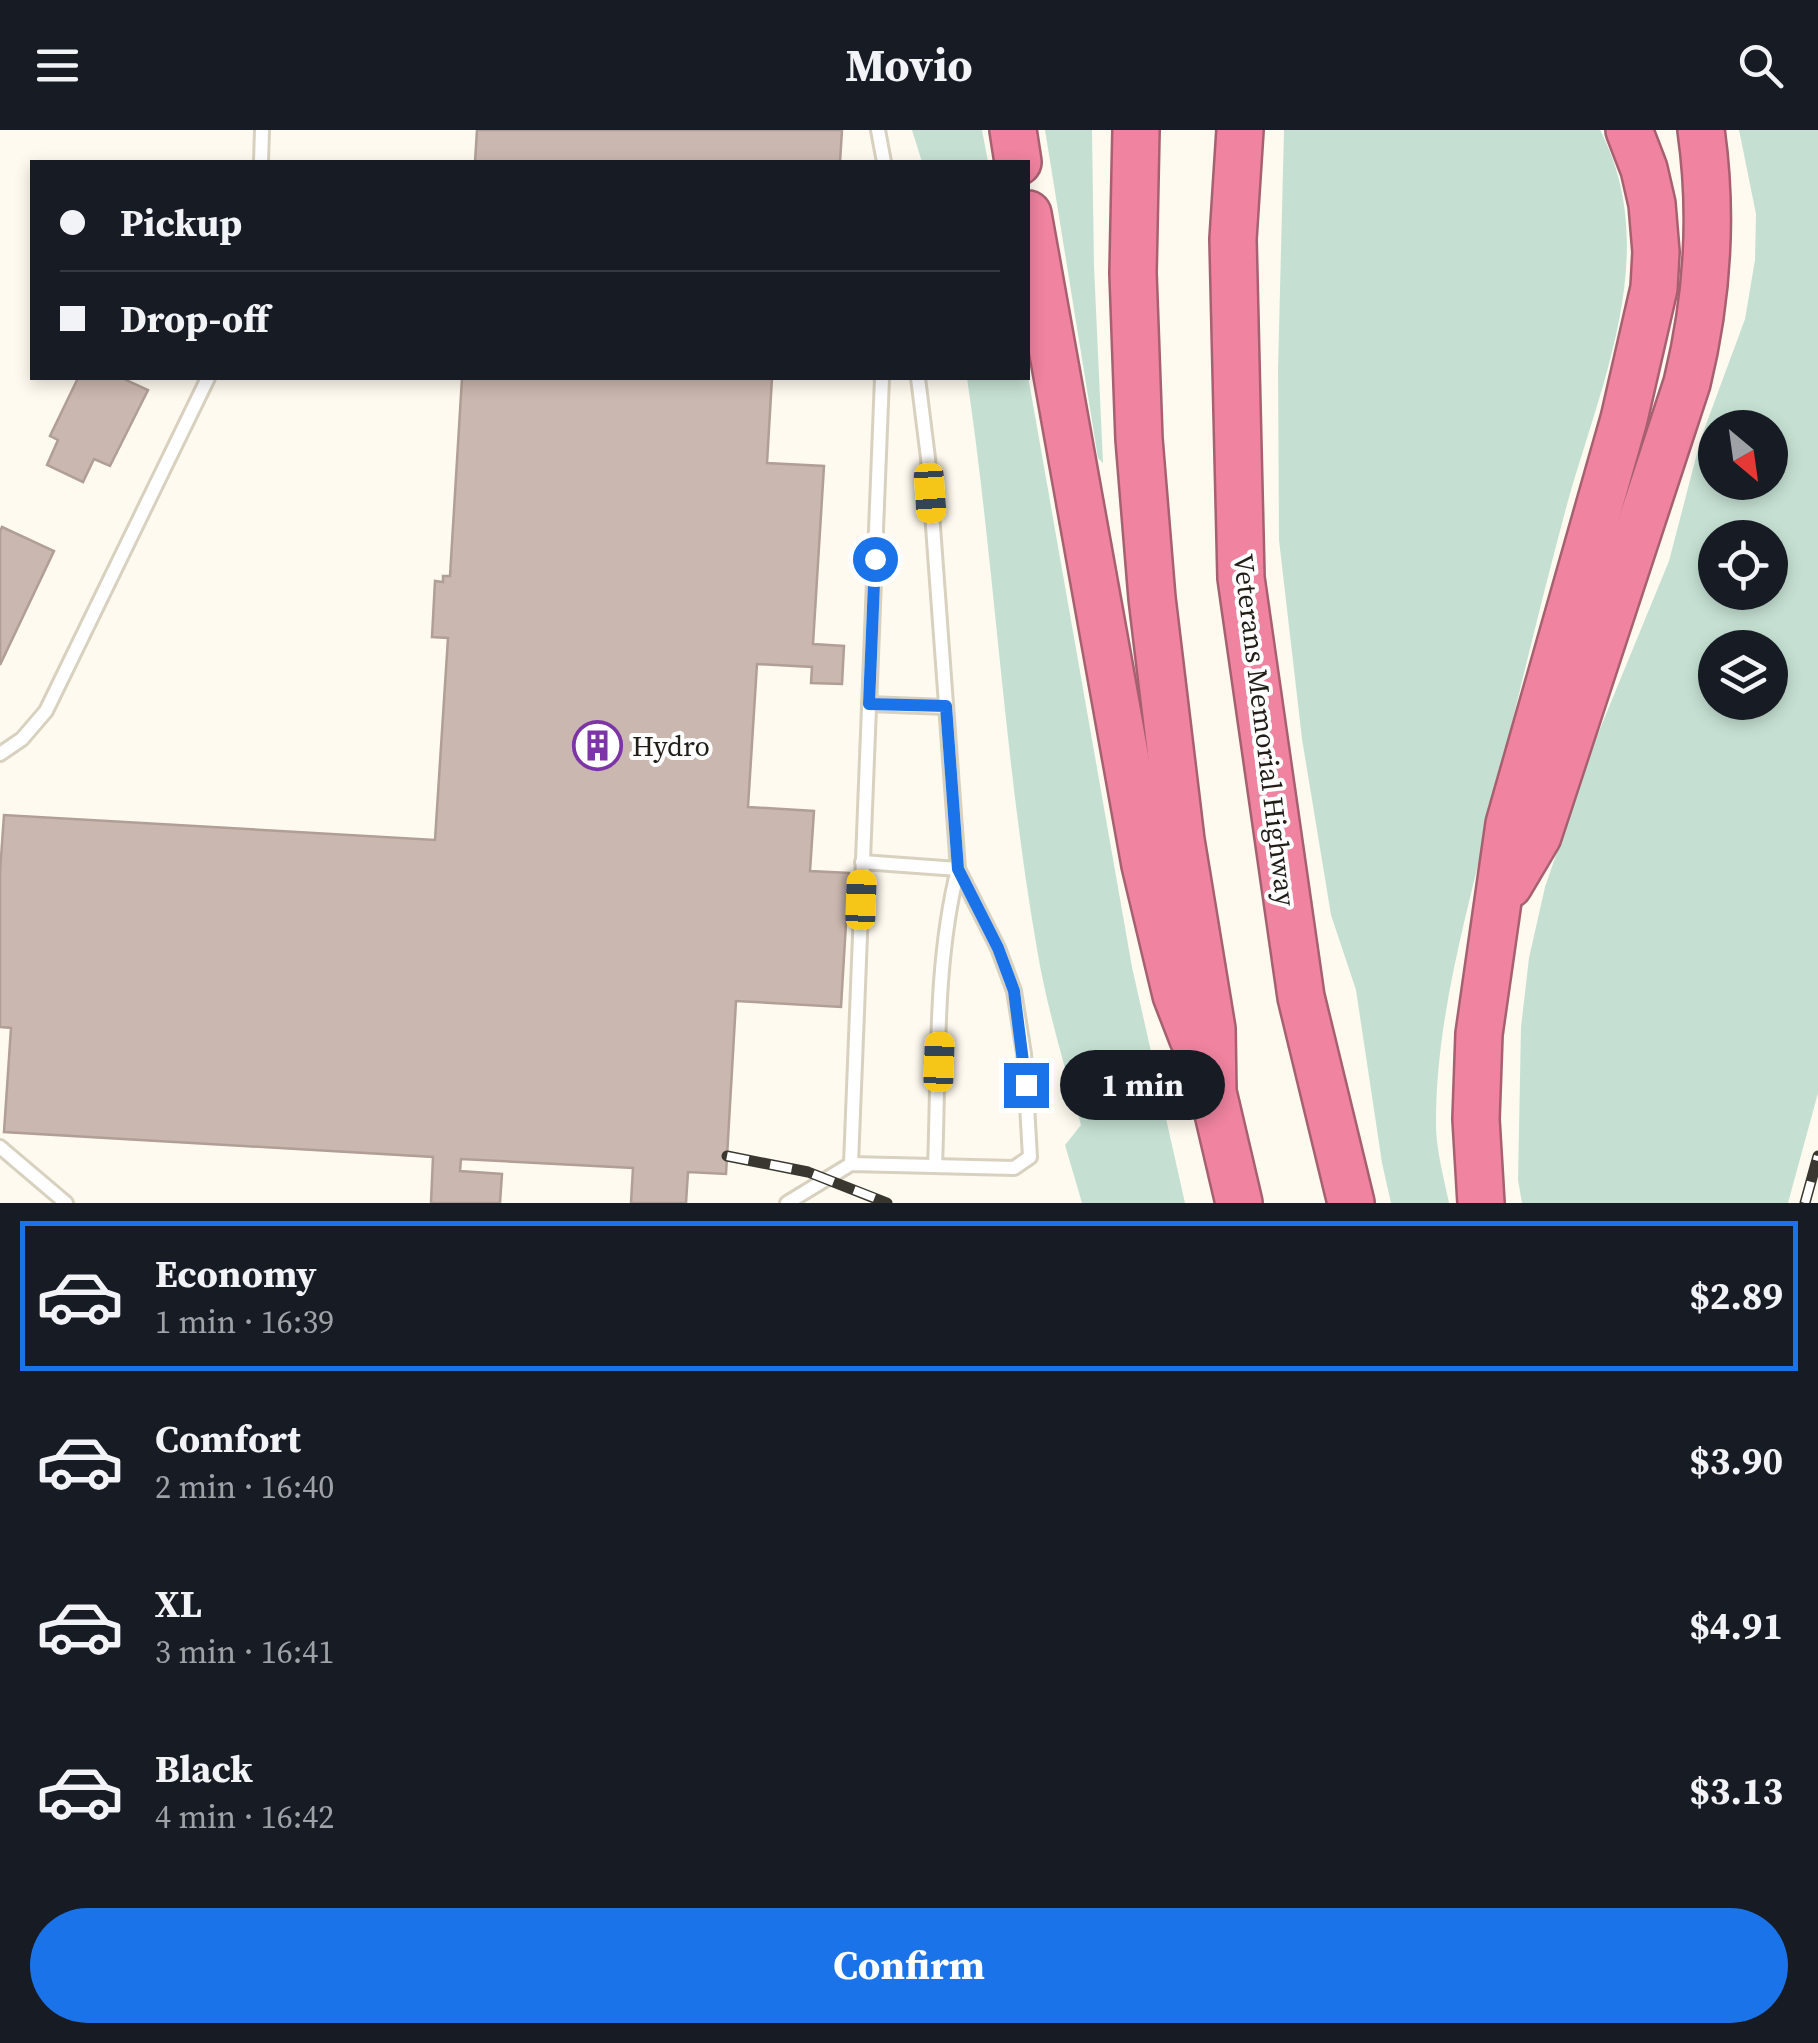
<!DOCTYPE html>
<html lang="en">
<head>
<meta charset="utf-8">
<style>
  body { margin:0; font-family:"Source Serif 4",serif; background:#242831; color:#f1f3f6; height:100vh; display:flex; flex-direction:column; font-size:38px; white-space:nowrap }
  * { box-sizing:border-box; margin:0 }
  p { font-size:32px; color:#9ea1a6 }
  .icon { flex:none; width:55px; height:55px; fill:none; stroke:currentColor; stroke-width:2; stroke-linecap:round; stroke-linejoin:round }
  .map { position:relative; height:1073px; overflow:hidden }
  .side { display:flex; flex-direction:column; background:#171b24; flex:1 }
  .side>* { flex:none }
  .hud { position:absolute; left:30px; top:30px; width:1000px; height:220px; border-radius:0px; box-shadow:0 5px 15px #0003; display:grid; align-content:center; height:220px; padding:0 30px; background:#171b24 }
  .needle { width:65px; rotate:151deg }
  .tools { position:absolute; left:1698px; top:280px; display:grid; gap:20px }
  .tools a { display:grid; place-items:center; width:90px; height:90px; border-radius:50%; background:#171b24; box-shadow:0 5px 15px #0003; font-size:50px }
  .end { position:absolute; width:45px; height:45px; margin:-22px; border:12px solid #1a73e8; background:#fff; box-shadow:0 0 0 5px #fff }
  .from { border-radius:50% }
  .bubble { position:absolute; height:70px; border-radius:35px; background:#171b24; box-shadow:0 5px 15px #0003; font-size:32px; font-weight:700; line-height:70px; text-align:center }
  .car { position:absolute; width:30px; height:60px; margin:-30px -15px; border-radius:12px; box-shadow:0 0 8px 2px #0007; background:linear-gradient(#f5c518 24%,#345 0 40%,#f5c518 0 76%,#345 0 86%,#f5c518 0) }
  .hud b { display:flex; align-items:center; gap:35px; height:95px; font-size:38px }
  .hud b+b { border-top:2px solid #363941 }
  .hud i { width:25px; height:25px; background:#f1f3f6 }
  ul { padding:18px 0 0; list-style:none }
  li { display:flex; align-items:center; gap:30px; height:150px; margin:0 20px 15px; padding:0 10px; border:5px solid transparent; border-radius:0px }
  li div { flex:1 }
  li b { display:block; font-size:38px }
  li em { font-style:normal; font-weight:700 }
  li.current { border-color:#1a73e8 }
  li>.icon { width:90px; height:90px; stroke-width:1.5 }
  .button { display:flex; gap:20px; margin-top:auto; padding:20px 30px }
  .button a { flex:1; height:115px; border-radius:60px; background:#1a73e8; color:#fff; font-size:40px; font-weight:700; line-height:115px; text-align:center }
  header { display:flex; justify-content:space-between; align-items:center; height:130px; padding:0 30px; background:#171b24; font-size:45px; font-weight:700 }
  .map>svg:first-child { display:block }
  .green { fill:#c5e0d2; fill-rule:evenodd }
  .building { fill:#cab7af; stroke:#b19e96; stroke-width:2.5 }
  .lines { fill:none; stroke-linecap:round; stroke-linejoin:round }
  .service-casing { stroke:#d8d1bf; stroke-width:18 }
  .motorway-casing { stroke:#a76070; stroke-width:50 }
  .service { stroke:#fff; stroke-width:12 }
  .motorway { stroke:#ef83a0; stroke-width:45 }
  .rail-casing { stroke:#3a3730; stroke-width:11 }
  .rail { stroke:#fff; stroke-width:8; stroke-dasharray:22; stroke-linecap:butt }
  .route { stroke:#1a73e8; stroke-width:12 }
  .labels { text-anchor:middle; stroke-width:8; stroke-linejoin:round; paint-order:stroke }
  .street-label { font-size:28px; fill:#211e18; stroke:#fff }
  .poi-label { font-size:28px; fill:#211e18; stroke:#fff; text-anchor:start }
</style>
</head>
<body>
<header><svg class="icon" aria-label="menu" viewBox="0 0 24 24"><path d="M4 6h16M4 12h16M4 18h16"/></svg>Movio<svg class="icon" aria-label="search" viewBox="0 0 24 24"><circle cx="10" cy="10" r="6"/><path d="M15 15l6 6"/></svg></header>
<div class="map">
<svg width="1818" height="1073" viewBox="0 0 1818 1073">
  <rect width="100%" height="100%" fill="#fefaef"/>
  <g class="green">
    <polygon points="912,0 982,0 988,32 922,32"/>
    <polygon points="1045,0 1092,0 1094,136 1103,333 1098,328"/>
    <path d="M1284,0H1600C1664,123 1598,260 1565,382C1538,483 1514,584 1490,685C1466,788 1435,891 1436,998C1437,1023 1444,1049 1449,1073H1391L1382,1033L1356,860L1331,785L1302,609L1279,410L1278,240Z"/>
    <path d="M1739,0H1818V963L1788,1073H1522L1518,1050L1521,897L1529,828L1545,757L1597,606L1669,431L1701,308L1745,189L1755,130L1756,84ZM1715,298H1770V352H1715ZM1715,408H1770V462H1715ZM1715,518H1770V572H1715Z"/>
    <path d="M1028,246L1132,837L1185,1073H1082L1065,1015L1081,995C1065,937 1047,879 1037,819C1004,630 995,437 967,248Z"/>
  </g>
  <g class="building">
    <polygon points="477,0 842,0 840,32 475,32"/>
    <polygon points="78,248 122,248 148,260 110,336 94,329 83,352 47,335 58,310 50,306"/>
    <polygon points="462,248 772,248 767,333 824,336 813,514 844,516 842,554 811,553 812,537 757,534 748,677 814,681 810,741 849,743 841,877 736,871 726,1044 688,1042 686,1073 631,1073 633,1038 461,1029 460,1041 502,1044 500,1073 431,1073 433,1027 4,1002 11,898 0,897 0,742 4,685 435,710 448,508 432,507 435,451 443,452 443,446 450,446"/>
    <polygon points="2,397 54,421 0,535 0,401"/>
  </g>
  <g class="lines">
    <defs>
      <g id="service">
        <polyline points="878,0 884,32"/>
        <polyline points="261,32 262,0"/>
        <path d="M918,248L928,328L958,739C934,835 939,938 935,1036"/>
        <polyline points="869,574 946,577"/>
        <polyline points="0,624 22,609 46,581 208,248"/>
        <polyline points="862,732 958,739"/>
        <polyline points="0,1017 66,1073"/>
        <polyline points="851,1034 882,248"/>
        <polyline points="787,1073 851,1034 1014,1038 1030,1027 1024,924 1014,861 998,818 958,739"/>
      </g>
      <g id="motorway">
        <polyline points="1013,0 1018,32"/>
        <polyline points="1136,0 1133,143 1139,309 1152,468 1181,710 1212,899 1213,962 1239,1073"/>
        <polyline points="1240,0 1233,109 1241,448 1301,867 1351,1073"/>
        <polyline points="1028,84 1145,735 1176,865 1193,909"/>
        <path d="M1509,755L1538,706L1687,253C1707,171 1713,84 1701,0"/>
        <polyline points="1481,1073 1476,989 1479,904 1509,694 1624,289 1654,158 1656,122 1652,74 1644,39 1629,0"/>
      </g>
    </defs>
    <use href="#service" class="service-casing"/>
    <use href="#motorway" class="motorway-casing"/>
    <use href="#service" class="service"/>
    <use href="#motorway" class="motorway"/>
    <defs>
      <g id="rail">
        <polyline points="727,1026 808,1042 887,1073"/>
        <polyline points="1805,1073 1818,1026"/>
      </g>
    </defs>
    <use href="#rail" class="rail-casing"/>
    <use href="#rail" class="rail"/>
  </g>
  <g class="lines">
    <polyline class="route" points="875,429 869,574 946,576 958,739 998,818 1014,861 1026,955"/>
  </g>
  <defs>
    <symbol id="building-ring" viewBox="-11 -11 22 22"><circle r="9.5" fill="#fff" stroke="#7c34a7" stroke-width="1.5"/><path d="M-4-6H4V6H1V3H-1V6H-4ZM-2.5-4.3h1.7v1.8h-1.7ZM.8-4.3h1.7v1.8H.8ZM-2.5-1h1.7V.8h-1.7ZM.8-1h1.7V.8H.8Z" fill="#7c34a7"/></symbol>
  </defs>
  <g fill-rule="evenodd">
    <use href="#building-ring" x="570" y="588" width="55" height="55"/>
  </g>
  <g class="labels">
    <g class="street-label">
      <text transform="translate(1265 600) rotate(83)" y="10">Veterans Memorial Highway</text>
    </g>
    <g class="poi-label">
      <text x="632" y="626">Hydro</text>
    </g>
  </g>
</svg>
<div class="tools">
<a><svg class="needle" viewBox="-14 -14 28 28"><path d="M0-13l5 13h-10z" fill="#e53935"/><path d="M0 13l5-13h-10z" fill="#9ea1a6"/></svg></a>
<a><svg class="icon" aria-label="locate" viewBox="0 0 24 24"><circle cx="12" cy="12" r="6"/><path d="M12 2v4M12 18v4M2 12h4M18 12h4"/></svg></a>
<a><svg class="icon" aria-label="layers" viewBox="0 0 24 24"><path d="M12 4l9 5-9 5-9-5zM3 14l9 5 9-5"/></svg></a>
</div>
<i class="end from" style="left:875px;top:429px"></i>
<i class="end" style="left:1026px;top:955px"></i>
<div class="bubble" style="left:1060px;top:920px;width:165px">1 min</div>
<i class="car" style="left:930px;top:363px;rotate:176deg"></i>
<i class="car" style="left:861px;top:770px;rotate:2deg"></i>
<i class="car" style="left:939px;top:932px;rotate:2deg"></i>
<div class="hud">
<b><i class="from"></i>Pickup</b>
<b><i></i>Drop-off</b>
</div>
</div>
<section class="side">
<ul>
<li class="current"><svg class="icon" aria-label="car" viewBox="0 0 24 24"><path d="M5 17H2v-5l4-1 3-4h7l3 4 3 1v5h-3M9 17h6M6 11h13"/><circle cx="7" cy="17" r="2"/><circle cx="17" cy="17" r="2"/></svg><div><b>Economy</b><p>1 min · 16:39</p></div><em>$2.89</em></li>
<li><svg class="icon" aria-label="car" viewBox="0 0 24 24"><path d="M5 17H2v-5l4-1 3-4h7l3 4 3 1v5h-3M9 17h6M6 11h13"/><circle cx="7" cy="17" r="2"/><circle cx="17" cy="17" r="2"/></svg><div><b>Comfort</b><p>2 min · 16:40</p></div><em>$3.90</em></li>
<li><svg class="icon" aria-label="car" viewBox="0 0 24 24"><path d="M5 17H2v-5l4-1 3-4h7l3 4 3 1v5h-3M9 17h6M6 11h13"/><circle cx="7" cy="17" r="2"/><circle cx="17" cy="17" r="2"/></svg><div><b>XL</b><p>3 min · 16:41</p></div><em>$4.91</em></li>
<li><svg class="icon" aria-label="car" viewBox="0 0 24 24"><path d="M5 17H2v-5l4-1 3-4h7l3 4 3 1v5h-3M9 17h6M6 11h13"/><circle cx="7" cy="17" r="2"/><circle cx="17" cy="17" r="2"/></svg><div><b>Black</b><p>4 min · 16:42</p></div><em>$3.13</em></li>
</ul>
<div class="button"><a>Confirm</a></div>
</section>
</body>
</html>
